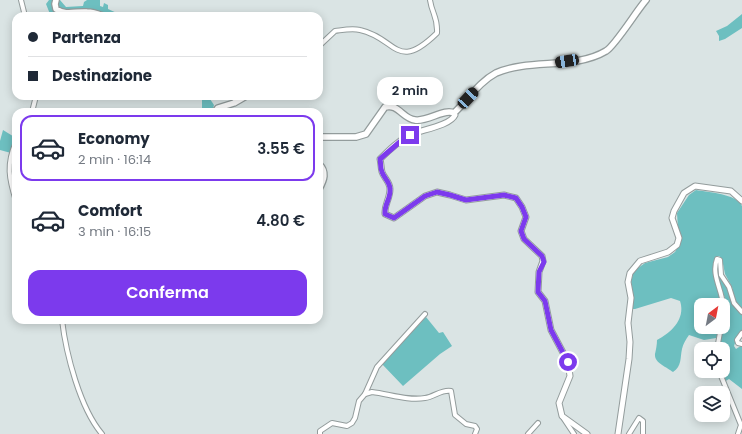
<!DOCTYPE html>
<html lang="it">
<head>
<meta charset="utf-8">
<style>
  body { margin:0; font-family:Poppins,sans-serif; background:#f6f6f7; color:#1f2937; height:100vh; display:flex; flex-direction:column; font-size:15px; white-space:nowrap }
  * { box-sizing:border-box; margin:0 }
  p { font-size:13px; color:#747a83 }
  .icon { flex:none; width:22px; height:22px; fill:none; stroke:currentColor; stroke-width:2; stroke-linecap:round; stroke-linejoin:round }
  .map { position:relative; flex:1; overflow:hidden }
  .details { position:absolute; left:12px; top:108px; width:311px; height:216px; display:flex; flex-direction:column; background:#fff; border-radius:12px; box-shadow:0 2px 10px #0003 }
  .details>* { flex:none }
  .banner { position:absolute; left:12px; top:12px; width:311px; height:88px; border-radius:12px; box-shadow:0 2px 10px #0003; display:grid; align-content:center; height:88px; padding:0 16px; background:#fff }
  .needle { width:26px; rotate:32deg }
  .buttons { position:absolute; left:694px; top:298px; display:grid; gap:8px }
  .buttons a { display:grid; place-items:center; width:36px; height:36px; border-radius:8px; background:#fff; box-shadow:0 2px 10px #0003; font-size:20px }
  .end { position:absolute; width:18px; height:18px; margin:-9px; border:5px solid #7c3aed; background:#fff; box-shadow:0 0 0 2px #fff }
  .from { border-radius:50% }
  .bubble { position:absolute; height:28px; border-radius:12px; background:#fff; box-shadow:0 2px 10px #0003; font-size:13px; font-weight:600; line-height:28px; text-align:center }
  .car { position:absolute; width:12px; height:24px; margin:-12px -6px; border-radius:5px; box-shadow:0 0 3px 1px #0007; background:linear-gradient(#222 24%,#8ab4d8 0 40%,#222 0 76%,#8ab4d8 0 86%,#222 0) }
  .banner b { display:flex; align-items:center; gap:14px; height:38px; font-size:15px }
  .banner b+b { border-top:1px solid #e0e1e3 }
  .banner i { width:10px; height:10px; background:#1f2937 }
  ul { padding:7px 0 0; list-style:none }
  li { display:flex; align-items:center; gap:12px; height:66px; margin:0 8px 6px; padding:0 8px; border:2px solid transparent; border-radius:12px }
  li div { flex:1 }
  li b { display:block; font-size:15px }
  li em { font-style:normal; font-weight:600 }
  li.current { border-color:#7c3aed }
  li>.icon { width:36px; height:36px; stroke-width:1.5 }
  .cta { display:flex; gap:8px; margin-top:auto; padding:8px 16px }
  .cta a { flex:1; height:46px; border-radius:12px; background:#7c3aed; color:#fff; font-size:16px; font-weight:600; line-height:46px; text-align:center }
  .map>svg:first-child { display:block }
  .green { fill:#6dbfc0 }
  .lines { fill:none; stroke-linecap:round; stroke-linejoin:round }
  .minor-casing { stroke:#939c9c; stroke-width:6 }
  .tertiary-casing { stroke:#939c9c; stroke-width:7 }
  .secondary-casing { stroke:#939c9c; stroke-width:8 }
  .minor { stroke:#fff; stroke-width:4 }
  .tertiary { stroke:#fff; stroke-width:5 }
  .secondary { stroke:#fff; stroke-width:5.5 }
  .route { stroke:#7c3aed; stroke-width:5 }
</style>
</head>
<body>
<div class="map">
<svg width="742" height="434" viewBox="0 0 742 434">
  <rect width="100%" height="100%" fill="#dae4e4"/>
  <g class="green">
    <polygon points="49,0 60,0 66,7 83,6 84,2 87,0 100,0 100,6 103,7 104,3 108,5 108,9 119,14 117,16 55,16 50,14 46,4"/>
    <polygon points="742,14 742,28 725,39 719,41 719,36 716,31 727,26"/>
    <polygon points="205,96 208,96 214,105 212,112 202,112 202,98"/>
    <polygon points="3,130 16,138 16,142 11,153 0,150 0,141"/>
    <path d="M696,190C708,192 737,194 742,206V310L735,301L732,287L725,274L722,259L719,256L716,257C709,274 719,287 721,305H701V327H720L716,338L704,340L689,335C686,339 683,344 682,349C680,358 682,366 673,372C667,367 654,363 655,354C656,349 657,345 657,340C671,333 686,319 680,301L671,298L635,309H631L633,300L631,281L634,271L645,263L668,257L675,252L679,245L677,213L689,195Z"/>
    <path d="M717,264L719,265C721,279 723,277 728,289C732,299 733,306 742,314V331L736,340L734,346L736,349L742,345V389L729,379L724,382L721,371H723V349H719L724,321L725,298L716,276Z"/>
    <polygon points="426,317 439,333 443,332 452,346 440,354 403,386 382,364"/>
  </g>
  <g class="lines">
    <defs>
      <g id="minor">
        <polyline points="21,0 25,16"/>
        <path d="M319,46L335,31C343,30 352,28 360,30C397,38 396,73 437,33C438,17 432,14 430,0"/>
        <polyline points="32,112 36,96"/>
        <path d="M16,142C6,164 9,179 16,201"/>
        <path d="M723,305C722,289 711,275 717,259L720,260L721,275L729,287L734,303L742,312"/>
        <path d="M62,320C66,354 80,408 102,434"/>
        <polyline points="742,333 737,340 738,343 742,344"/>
        <polyline points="717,349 721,327"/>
        <polyline points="719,371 741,425 738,434"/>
        <path d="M365,394L372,392C389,394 408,401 425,398C434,397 442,389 451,391L455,415L466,424L475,426L477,429L475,434"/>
        <polyline points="562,416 574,434"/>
        <polyline points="320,434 320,431 332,423 347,426 352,423 355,418 359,401 365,394 377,367 425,314"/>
        <polyline points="528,434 538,423"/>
        <polyline points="629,434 639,418 643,421 643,434"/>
      </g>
      <g id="tertiary">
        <path d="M454,113L455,115C450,126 420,130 410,135C398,141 389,150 380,159C381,163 381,168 382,172C384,178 390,182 390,189C390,199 384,205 385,214L394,218L425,196L437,192L450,195L466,200L504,195L516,198L522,207L526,217L521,231L524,239L542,256L543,261L539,272L538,292L545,301L551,330L568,362L570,376L559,403L562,416L587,434"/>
        <polyline points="618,434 629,359 630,342 628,323 631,298 628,282 630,273 640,261 668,252 677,245 679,238 672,218 674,211 684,193 695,186 731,191 742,201"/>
      </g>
      <g id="secondary">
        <path d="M56,0L55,4L56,9C66,16 76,11 87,12C93,12 98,14 103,16"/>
        <polyline points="215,112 218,108 234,103 246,96"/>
        <path d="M319,137H356L366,134L385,107C398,103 403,119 415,120C428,122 444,108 454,113C468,100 479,82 496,73C530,58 574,70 606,51C615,46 637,10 646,0"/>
        <path d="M319,164C327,172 324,180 319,189"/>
      </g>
    </defs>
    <use href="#minor" class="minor-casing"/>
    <use href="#tertiary" class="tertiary-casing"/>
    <use href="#secondary" class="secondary-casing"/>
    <use href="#minor" class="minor"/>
    <use href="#tertiary" class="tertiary"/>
    <use href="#secondary" class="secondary"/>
  </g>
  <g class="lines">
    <path class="route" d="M410,135L402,140L380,159C381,163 380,168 382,172C384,178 390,182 390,189C391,198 384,205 385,214L394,218L425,196L437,192L450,195L466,200L504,195L516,198L522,207L526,217L521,231L524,239L542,256L544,262L539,272L538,292L545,301L551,330L568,362"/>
  </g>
</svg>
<div class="buttons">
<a><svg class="needle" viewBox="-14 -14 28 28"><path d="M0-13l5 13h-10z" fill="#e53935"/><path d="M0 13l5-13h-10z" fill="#747a83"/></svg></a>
<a><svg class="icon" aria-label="locate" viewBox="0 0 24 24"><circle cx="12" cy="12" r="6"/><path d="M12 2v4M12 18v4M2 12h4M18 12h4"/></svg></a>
<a><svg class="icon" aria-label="layers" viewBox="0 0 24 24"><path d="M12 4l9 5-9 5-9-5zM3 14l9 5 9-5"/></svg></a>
</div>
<i class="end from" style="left:568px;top:362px"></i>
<i class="end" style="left:410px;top:135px"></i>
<div class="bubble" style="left:377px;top:77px;width:66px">2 min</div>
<i class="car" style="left:567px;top:61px;rotate:261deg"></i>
<i class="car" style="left:468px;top:98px;rotate:43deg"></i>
<div class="banner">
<b><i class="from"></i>Partenza</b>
<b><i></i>Destinazione</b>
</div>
<section class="details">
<ul>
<li class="current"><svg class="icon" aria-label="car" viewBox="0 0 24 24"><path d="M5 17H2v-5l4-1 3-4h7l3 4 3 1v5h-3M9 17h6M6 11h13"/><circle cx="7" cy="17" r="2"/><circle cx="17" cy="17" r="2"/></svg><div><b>Economy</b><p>2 min · 16:14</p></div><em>3.55 €</em></li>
<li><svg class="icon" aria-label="car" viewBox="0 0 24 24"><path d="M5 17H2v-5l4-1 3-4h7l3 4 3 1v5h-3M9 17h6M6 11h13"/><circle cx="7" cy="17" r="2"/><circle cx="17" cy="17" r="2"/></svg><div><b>Comfort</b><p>3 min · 16:15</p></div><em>4.80 €</em></li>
</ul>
<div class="cta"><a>Conferma</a></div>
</section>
</div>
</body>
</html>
